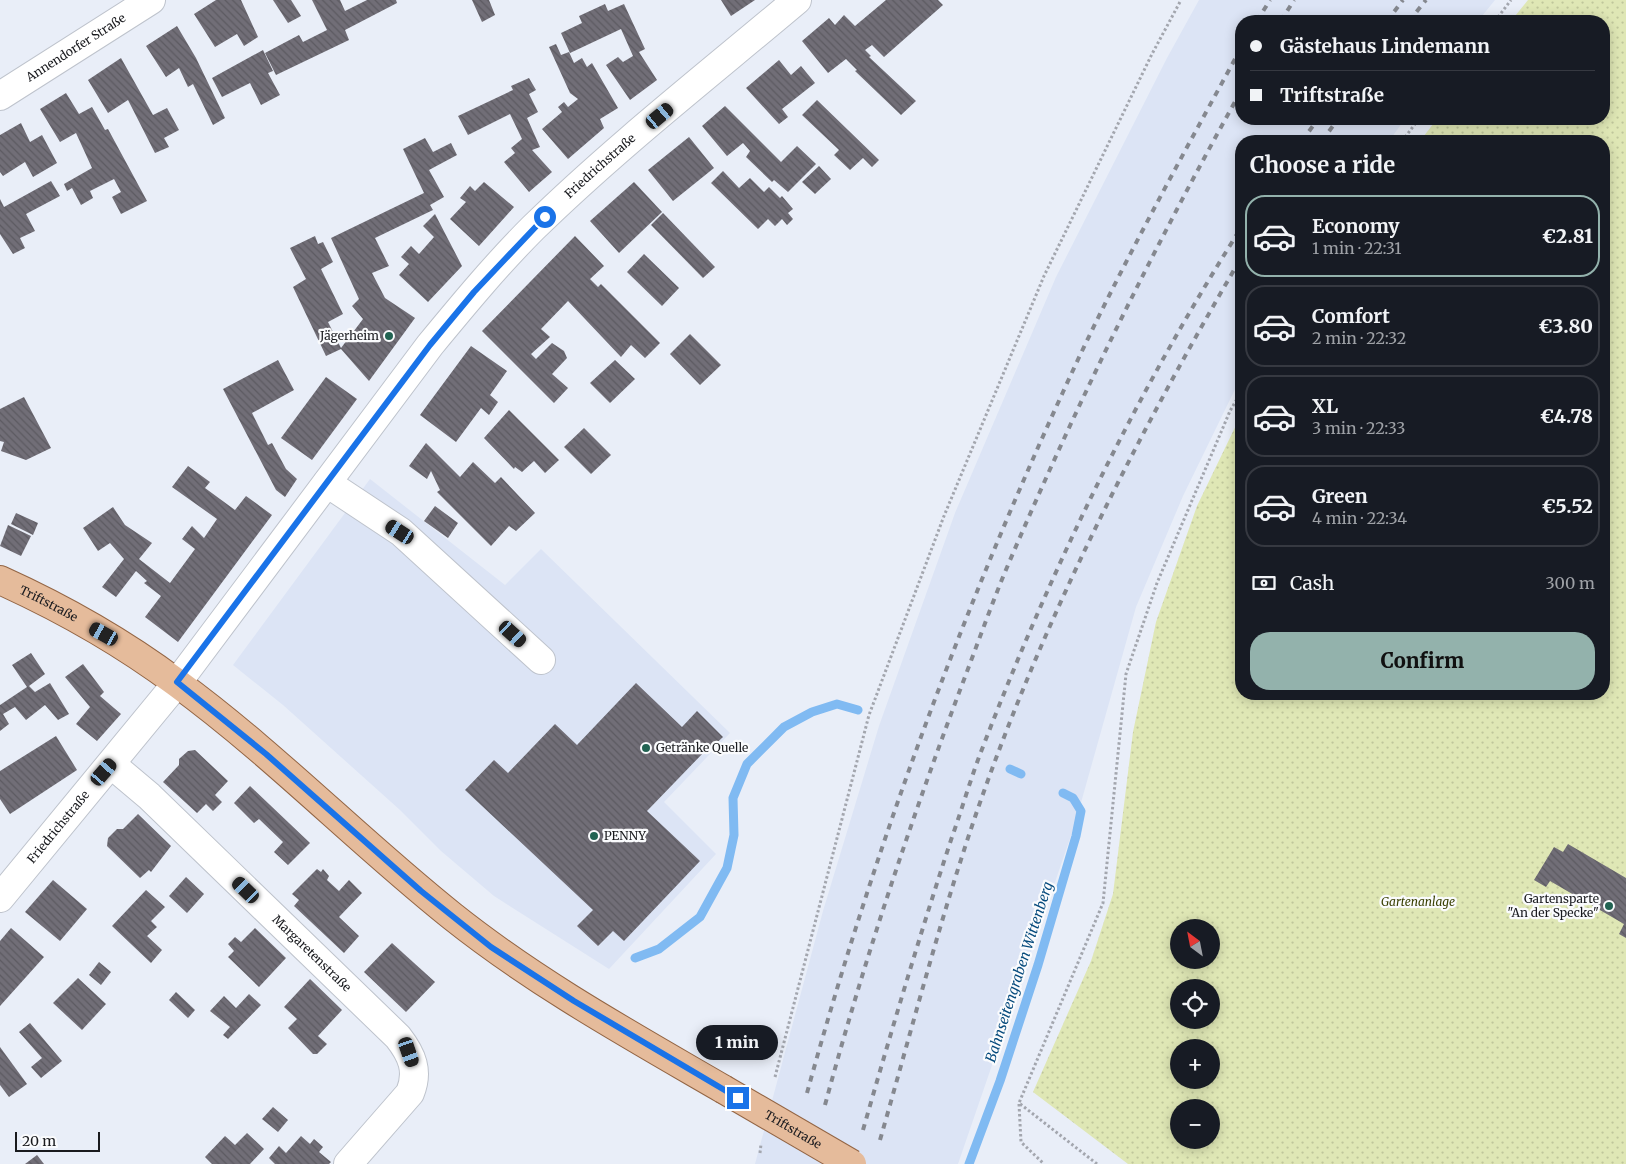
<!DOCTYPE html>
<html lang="en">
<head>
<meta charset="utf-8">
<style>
  body { margin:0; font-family:Merriweather,serif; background:#20242c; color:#f1f3f6; height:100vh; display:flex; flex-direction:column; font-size:19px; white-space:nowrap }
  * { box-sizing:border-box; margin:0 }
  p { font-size:16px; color:#9ea1a6 }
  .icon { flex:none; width:28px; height:28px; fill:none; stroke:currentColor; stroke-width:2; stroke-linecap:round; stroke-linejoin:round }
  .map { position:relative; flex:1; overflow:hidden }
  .panel { position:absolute; left:1235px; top:135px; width:375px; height:565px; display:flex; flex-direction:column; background:#171b24; border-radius:20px; box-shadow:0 2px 12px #0003 }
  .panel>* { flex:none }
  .banner { position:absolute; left:1235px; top:15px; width:375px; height:110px; border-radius:20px; box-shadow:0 2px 12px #0003; display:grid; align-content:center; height:110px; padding:0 15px; background:#171b24 }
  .needle { width:32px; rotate:328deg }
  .fabs { position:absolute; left:1170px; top:919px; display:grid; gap:10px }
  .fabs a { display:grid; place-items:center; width:50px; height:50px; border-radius:50%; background:#171b24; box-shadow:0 2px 12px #0003; font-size:25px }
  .scale { position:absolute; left:15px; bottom:12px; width:85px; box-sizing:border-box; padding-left:5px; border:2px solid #191a1e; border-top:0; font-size:14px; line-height:18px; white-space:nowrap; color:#191a1e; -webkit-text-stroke:4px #fafbfd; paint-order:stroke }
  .end { position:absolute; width:22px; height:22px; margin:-11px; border:6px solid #1a73e8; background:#fff; box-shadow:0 0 0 2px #fff }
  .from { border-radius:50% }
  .bubble { position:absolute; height:35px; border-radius:18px; background:#171b24; box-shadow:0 2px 12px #0003; font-size:16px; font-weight:800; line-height:35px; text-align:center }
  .car { position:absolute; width:15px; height:30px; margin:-15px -8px; border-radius:6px; box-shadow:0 0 4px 1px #0007; background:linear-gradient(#222 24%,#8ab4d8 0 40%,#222 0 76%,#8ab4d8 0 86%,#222 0) }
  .banner b { display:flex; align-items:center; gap:18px; height:48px; font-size:19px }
  .banner b+b { border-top:1px solid #363941 }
  .banner i { width:12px; height:12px; background:#f1f3f6 }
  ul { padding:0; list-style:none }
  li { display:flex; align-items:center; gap:15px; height:82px; margin:0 10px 8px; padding:0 5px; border:2px solid #363941; border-radius:20px }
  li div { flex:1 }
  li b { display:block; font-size:19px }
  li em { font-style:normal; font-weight:800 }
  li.selected { border-color:#93b2ac }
  li>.icon { width:45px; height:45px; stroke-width:1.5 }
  h2 { padding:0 15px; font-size:22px; line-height:60px }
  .pay { display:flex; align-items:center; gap:12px; height:55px; padding:0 15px; font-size:19px }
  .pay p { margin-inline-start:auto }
  .cta { display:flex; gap:10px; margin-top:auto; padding:10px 15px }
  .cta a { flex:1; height:58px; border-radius:20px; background:#93b2ac; color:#111; font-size:20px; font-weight:800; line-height:58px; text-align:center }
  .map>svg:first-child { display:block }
  .built { fill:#dce4f5 }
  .grass { fill:url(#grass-dots); fill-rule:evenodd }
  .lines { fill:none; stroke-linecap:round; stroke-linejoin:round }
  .stream { stroke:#80baf2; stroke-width:9 }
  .building { fill:url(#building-back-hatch) }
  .minor-casing { stroke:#bec3cc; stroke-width:30 }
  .major-casing { stroke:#936544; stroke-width:30 }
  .path { stroke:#a3a6ae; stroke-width:3; stroke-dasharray:2.5 2.5; stroke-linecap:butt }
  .minor { stroke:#fff; stroke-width:28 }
  .major { stroke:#e5bb9b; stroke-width:28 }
  .rail { stroke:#85888f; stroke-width:4; stroke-dasharray:6 6; stroke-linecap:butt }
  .major-bridge-casing { stroke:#936544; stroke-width:30; stroke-linecap:butt }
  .major-bridge { stroke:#e5bb9b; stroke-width:28 }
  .route { stroke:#1a73e8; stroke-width:6 }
  .poi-dot { fill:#216352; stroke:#fafbfd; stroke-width:2 }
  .labels { text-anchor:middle; stroke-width:4.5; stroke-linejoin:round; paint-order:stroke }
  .street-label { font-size:12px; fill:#191a1e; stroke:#fafbfd }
  .poi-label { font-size:12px; fill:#191a1e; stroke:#fafbfd; text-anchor:end }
  .park-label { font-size:12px; font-style:italic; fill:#3c4205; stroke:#fafbfd }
  .water-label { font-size:14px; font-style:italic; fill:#054a7c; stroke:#fafbfd }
</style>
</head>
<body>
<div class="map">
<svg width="1626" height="1164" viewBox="0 0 1626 1164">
  <defs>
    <pattern id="grass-dots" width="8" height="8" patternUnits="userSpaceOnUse" patternTransform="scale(1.25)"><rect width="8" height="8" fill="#dfe7b5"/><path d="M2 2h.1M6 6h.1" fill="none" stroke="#bfc69b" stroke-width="1.8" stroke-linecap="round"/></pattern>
    <pattern id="building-back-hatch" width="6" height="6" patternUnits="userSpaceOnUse" patternTransform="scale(1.25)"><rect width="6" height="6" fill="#716e77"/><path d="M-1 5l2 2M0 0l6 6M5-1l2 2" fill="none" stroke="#5c5a61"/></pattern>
  </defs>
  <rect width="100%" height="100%" fill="#e9eef8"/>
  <g class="built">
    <polygon points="1199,0 1495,0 1478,21 1241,21 1241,119 1405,119 1389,141 1241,141 1241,377 1183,496 1136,607 1075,824 958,1164 755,1164 823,911 879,726 955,513 1056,277 1167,58"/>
    <polygon points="370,479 505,585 541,549 730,733 664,802 716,854 609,969 494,896 441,851 400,810 283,705 233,665"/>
  </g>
  <path class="grass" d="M1528,0H1626V1164H1128L1033,1092L1091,961L1113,894L1133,732L1156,622L1197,506L1241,415V694H1604V141H1420L1437,119H1604V21H1511ZM1179,928H1211V960H1179ZM1179,988H1211V1020H1179ZM1179,1048H1211V1080H1179ZM1179,1108H1211V1140H1179Z"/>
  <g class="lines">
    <g class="stream">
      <polyline points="1010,769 1021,774"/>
      <polyline points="635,958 659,949 700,917 727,868 734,835 733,798 747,764 784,727 812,712 837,704 858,710"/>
      <polyline points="969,1164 1000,1081 1038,965 1076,836 1081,811 1073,798 1063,793"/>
    </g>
  </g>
  <g class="building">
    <polygon points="216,0 241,0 258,37 244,46 237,34 215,47 194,14"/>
    <polygon points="273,0 291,0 301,16 288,23"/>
    <polygon points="312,0 340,0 345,11 367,0 396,0 397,3 345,30 349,40 276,75 265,53 299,35 303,42 327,30"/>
    <polygon points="472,0 489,0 495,15 482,22"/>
    <polygon points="721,0 755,0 731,16"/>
    <polygon points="886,0 938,0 943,5 884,57 872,45 865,50 871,56 869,57 916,101 901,115 855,71 857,70 846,59 828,73 802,41 829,18 835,25 844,15 855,26"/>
    <polygon points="605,4 608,11 624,4 645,49 639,52 657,80 630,100 606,65 618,57 623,62 633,56 621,29 570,53 561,33 582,23 579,16"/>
    <polygon points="177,26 196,58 225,118 213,125 193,84 188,87 179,68 166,77 146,46"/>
    <polygon points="556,44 561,55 569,52 574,63 582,58 587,67 592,63 618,108 600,119 604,128 568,159 542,129 562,112 558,107 564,102 568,107 578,99 570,93 549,47"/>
    <polygon points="263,50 273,71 268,73 280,95 261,105 250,83 222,97 212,78"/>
    <polygon points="121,58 153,115 167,108 179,130 164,138 169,147 155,153 128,100 108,113 88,80"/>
    <polygon points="779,60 791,75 801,66 815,83 782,109 788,117 779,124 746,88"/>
    <polygon points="529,78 536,90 529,94 538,112 527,118 540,147 532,150 552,172 529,192 504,162 515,153 511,148 522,139 510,114 468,135 458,116 513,90 511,86"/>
    <polygon points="66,93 79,114 92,107 105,130 108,129 147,201 121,214 112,197 121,192 114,179 90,191 93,198 81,205 72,188 67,191 64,184 92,168 76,133 60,142 40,109"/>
    <polygon points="817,100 879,160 872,167 863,158 850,170 834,155 839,150 802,115"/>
    <polygon points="725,106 781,162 797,146 816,164 788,192 774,180 772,182 746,157 750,151 743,143 727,156 702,126"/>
    <polygon points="21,123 30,142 42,135 57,163 33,177 25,162 3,176 0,172 0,135"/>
    <polygon points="689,137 714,168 673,201 648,170"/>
    <polygon points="425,138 433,152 451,143 457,155 429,170 444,197 430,205 433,210 375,238 389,266 372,273 385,298 415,318 369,381 341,349 326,356 293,287 306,279 290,248 315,236 318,244 323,242 333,262 321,269 343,314 328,322 341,348 363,319 352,306 359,299 331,238 424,193 403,149"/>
    <polygon points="819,166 831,179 815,194 802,182"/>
    <polygon points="723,171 739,188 750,178 764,192 769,187 780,198 782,196 793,209 788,213 793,219 787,225 782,219 775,226 768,219 758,229 711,183"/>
    <polygon points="51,181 60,196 26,214 35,231 20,238 25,248 13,254 0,234 0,199 4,207"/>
    <polygon points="484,182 514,207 479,246 450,219 466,202 460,198 470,186 475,191"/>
    <polygon points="634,182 662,212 619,253 590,221"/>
    <polygon points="663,213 715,267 703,278 651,225"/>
    <polygon points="435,214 462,266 428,302 399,275 409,264 401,257 411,246 419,254 434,237 423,226"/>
    <polygon points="575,236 604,266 590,279 598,287 601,284 660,343 645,358 631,345 621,357 568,301 541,329 550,337 531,354 536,359 552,343 564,351 567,358 552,374 568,388 554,403 482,331"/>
    <polygon points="644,254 679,288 662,306 627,272"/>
    <polygon points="690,334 721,365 700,385 670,354"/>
    <polygon points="471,346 507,371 490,395 498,402 489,415 481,408 456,442 420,415"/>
    <polygon points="278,360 294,390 252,413 268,445 272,443 286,469 297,479 285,497 276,490 223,389"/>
    <polygon points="615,360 635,379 610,403 590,383"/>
    <polygon points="326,377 357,399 312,460 281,438"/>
    <polygon points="24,397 51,448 26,460 1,451 4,442 0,441 0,409"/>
    <polygon points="509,410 559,460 545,473 534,461 522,472 515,467 514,469 484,438"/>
    <polygon points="584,428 611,455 591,474 564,447"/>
    <polygon points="426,443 460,477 473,462 495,483 501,477 535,513 516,531 509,526 491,546 437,492 440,490 431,471 427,479 409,466"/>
    <polygon points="188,466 210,482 205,488 235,510 246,496 272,515 178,642 145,617 161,596 144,583 147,581 136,571 116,597 102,587 124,559 110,543 98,551 83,528 113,507 125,525 152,543 139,559 170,583 195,549 182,539 192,526 204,538 217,519 172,487"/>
    <polygon points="435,506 458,523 448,538 424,521"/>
    <polygon points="16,513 38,523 33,535 11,524"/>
    <polygon points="8,525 31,536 21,556 0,546"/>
    <polygon points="31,653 45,674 29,686 35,692 50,683 69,714 58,720 45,705 26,720 15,707 3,714 9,724 0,731 0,705 27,687 12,665"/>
    <polygon points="83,664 104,692 100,696 121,714 97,741 76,724 90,707 65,677"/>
    <polygon points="636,683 682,727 697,711 723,737 707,752 705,751 647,811 700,861 624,941 613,931 598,946 577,926 593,910 465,790 494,760 508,773 555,724 577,745"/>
    <polygon points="56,736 77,770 10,814 0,799 0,771"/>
    <polygon points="195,750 228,781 215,795 222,802 213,811 206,804 197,813 163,782 179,765 179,759 188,751"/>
    <polygon points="250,786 310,843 288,865 274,852 283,842 259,819 254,823 234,803"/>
    <polygon points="138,814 171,846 151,872 149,870 140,878 107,846 108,838 117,829 123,829"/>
    <polygon points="1568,844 1626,878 1626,938 1619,934 1624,924 1550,881 1546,887 1534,880 1554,847 1563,852"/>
    <polygon points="317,869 321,872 323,869 329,876 327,880 339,891 349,880 362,893 339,917 359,936 344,953 294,906 299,900 292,894"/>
    <polygon points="186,877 204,894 187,913 169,896"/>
    <polygon points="53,880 87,909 60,941 25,912"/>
    <polygon points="146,890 165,907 151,921 157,927 147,936 162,950 151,963 112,926"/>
    <polygon points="11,928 44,957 0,1006 0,941"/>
    <polygon points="255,928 286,958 259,987 228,957 234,951 228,944 235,937 241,942"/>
    <polygon points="392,943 435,982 406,1012 364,972"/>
    <polygon points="99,962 111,972 101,985 89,975"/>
    <polygon points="78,978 106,1004 82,1030 53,1003"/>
    <polygon points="310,979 342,1010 318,1036 327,1044 317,1054 313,1054 288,1028 297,1019 284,1007"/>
    <polygon points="176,992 195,1010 188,1018 169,1000"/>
    <polygon points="249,994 261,1005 228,1039 223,1035 230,1027 210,1011 224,996 236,1008"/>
    <polygon points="30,1023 62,1061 41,1078 31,1067 42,1058 19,1032"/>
    <polygon points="0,1047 27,1084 9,1097 0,1085"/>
    <polygon points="273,1107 288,1120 278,1132 262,1119"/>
    <polygon points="247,1133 264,1149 250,1164 212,1164 205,1157 225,1136 235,1145"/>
    <polygon points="301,1136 310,1144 314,1139 323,1147 319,1152 331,1162 329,1164 275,1164 269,1158 279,1146 286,1153"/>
    <polygon points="37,1155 44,1164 25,1164"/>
  </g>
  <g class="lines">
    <defs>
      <g id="minor">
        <path id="s1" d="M0,96L151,0"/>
        <polyline points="327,483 401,532 541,660"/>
        <path id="s2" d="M111,764L149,796L398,1037C412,1055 419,1071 410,1093L348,1164"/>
        <path id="s3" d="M0,898L177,683L430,345C463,305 496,265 533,228C616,147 708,75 797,0"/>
      </g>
      <g id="major">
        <path id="s4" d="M0,580C62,608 122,642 177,683C274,754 358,841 452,916C536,983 630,1035 723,1089"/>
      </g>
    </defs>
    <use href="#minor" class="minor-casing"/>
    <use href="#major" class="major-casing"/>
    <g class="path">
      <polyline points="1495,21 1511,0"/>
      <polyline points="1402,141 1419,119"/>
      <polyline points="775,1077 869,715 944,516 1044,276 1152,54 1181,0"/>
      <polyline points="1019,1104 1021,1142 1044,1164"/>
      <polyline points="760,1153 761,1144"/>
      <polyline points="1097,1164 1019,1103 1103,903 1126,674 1157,583 1230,411 1241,392"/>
    </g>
    <use href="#minor" class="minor"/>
    <use href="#major" class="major"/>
    <g class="rail">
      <polyline points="1257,21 1270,0"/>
      <polyline points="1281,21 1294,0"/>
      <polyline points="1387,21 1403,0"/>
      <polyline points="1409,21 1426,0"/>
      <polyline points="1302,141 1318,119"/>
      <polyline points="1322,141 1338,119"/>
      <path d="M807,1093C873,853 959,619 1063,392C1116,275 1179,162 1241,48"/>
      <path d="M825,1105C863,964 909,826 960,690C975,651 989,611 1005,572C1075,407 1154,247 1241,91"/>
      <path d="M863,1130C891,1032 920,934 952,837C963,806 972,774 984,744C1053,565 1138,390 1241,228"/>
      <path d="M880,1140C911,1032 939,923 975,817C1042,621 1137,436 1241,258"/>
    </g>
    <defs>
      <g id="major-bridge">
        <path id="s5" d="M723,1089L852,1164"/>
      </g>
    </defs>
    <use href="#major-bridge" class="major-bridge-casing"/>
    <use href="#major-bridge" class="major-bridge"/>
  </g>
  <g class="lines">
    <polyline class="route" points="545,217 474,292 430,345 177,682 266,754 421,891 491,947 574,1001 738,1098"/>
  </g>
  <g class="poi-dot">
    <circle cx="389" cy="336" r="5"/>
    <circle cx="646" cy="748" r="5"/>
    <circle cx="594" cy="836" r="5"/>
    <circle cx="1609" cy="906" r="5"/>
  </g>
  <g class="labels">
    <g class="street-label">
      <text dy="4" stroke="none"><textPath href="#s1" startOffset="90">Annendorfer Straße</textPath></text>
      <text dy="4" stroke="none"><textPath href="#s3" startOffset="948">Friedrichstraße</textPath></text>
      <text dy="4" stroke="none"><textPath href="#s4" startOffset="54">Triftstraße</textPath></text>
      <text dy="4" stroke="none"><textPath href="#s3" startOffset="92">Friedrichstraße</textPath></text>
      <text dy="4" stroke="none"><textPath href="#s2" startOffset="276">Margaretenstraße</textPath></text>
      <text dy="4" stroke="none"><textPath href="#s5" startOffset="81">Triftstraße</textPath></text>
    </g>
    <g class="poi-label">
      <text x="379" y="340">Jägerheim</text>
      <text x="656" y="752" text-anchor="start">Getränke Quelle</text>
      <text x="604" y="840" text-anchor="start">PENNY</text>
      <text x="1599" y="903">Gartensparte<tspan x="1599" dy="14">"An der Specke"</tspan></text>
    </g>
    <g class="park-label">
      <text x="1418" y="906">Gartenanlage</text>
    </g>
    <g class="water-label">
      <text transform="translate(1019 972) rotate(-72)" y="5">Bahnseitengraben Wittenberg</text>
    </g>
  </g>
</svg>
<div class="fabs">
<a><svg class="needle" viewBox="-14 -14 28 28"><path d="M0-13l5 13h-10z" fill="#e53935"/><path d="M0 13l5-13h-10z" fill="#9ea1a6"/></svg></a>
<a><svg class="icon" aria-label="locate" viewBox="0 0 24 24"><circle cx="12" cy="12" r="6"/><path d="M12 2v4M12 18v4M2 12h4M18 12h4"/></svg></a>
<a>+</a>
<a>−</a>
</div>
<div class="scale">20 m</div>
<i class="end from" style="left:545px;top:217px"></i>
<i class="end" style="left:738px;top:1098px"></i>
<div class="bubble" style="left:696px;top:1025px;width:82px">1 min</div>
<i class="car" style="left:660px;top:116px;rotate:50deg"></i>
<i class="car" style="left:400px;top:532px;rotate:303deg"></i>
<i class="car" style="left:104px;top:634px;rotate:299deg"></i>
<i class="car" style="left:513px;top:634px;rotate:132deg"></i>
<i class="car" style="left:104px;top:772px;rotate:41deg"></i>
<i class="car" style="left:246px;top:890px;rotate:314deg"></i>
<i class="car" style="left:409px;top:1052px;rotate:161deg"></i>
<div class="banner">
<b><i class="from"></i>Gästehaus Lindemann</b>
<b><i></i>Triftstraße</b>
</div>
<section class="panel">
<h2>Choose a ride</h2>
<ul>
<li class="selected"><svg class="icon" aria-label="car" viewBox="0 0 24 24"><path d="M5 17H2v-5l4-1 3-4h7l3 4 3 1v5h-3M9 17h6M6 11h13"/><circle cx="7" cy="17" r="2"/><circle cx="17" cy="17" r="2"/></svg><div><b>Economy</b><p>1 min · 22:31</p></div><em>€2.81</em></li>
<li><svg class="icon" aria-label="car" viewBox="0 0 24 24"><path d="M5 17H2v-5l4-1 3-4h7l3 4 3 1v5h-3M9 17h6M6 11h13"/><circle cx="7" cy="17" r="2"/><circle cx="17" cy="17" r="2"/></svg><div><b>Comfort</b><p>2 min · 22:32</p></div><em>€3.80</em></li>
<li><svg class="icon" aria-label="car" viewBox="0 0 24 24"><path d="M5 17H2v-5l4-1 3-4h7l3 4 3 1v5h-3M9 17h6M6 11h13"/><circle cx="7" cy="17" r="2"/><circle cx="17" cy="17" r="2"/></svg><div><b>XL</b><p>3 min · 22:33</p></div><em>€4.78</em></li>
<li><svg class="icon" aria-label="car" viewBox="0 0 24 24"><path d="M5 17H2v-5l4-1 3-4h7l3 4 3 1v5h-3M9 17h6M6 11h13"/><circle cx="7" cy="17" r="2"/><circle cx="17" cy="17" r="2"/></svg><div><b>Green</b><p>4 min · 22:34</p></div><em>€5.52</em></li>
</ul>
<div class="pay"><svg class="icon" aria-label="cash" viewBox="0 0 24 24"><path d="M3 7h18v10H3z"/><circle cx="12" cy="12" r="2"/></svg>Cash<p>300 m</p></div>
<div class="cta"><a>Confirm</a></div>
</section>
</div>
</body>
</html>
